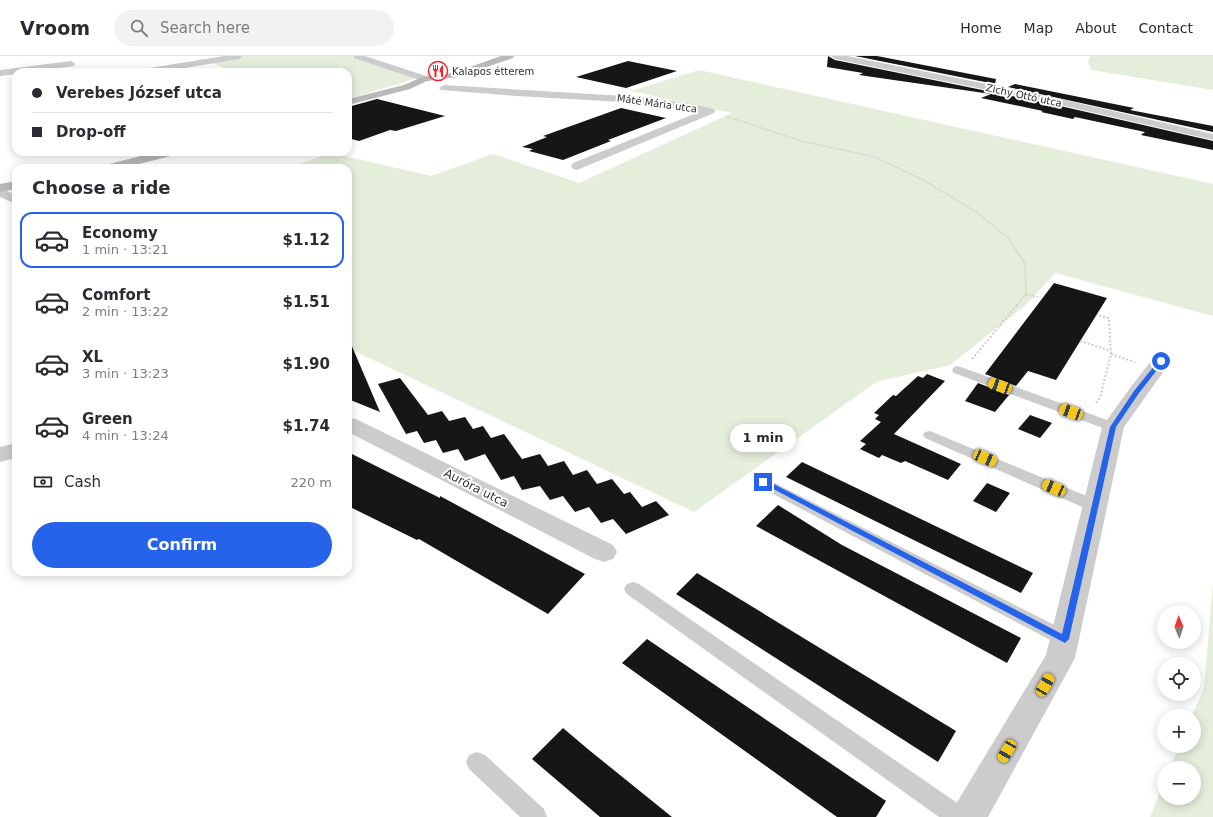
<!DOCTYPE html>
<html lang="en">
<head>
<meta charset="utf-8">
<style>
  body { margin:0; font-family:"DejaVu Sans",sans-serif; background:#f2f2f3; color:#2b2b33; height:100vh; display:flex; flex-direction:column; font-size:15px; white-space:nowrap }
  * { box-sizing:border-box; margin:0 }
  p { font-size:13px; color:#7c7c81 }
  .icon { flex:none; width:22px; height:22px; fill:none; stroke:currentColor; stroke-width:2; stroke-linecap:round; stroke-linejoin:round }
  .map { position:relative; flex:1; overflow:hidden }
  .drawer { position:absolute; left:12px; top:108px; width:340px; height:412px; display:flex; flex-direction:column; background:#fff; border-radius:12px; box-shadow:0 2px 10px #0003 }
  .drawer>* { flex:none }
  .guide { position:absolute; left:12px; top:12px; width:340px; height:88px; border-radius:12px; box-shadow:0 2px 10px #0003; display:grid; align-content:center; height:88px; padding:0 20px; background:#fff }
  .needle { width:26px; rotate:358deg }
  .controls { position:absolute; left:1157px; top:549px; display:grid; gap:8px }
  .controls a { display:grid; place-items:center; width:44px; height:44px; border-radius:50%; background:#fff; box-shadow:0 2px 10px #0003; font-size:20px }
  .end { position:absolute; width:18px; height:18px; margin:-9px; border:5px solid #2563eb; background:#fff; box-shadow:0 0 0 2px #fff }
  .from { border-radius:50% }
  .bubble { position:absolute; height:28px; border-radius:14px; background:#fff; box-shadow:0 2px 10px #0003; font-size:13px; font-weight:700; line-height:28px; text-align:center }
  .car { position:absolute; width:12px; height:24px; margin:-12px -6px; border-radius:5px; box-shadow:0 0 3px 1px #0007; background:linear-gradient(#f5c518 24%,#345 0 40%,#f5c518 0 76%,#345 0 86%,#f5c518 0) }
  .guide b { display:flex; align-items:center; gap:14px; height:38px; font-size:15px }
  .guide b+b { border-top:1px solid #e1e1e2 }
  .guide i { width:10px; height:10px; background:#2b2b33 }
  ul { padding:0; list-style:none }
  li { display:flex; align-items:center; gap:12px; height:56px; margin:0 8px 6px; padding:0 12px; border:2px solid transparent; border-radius:12px }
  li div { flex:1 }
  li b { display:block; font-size:15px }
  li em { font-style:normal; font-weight:700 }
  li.selected { border-color:#2563eb }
  li>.icon { width:36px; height:36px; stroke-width:1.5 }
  h2 { padding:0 20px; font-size:18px; line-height:48px }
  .pay { display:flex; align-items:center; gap:10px; height:44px; padding:0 20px; font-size:15px }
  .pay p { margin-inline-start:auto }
  .button { display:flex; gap:8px; margin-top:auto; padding:8px 20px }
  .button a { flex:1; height:46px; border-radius:24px; background:#2563eb; color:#fff; font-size:16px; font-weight:700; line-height:46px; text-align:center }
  header { display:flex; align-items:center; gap:24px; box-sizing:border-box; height:56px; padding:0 20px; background:#fff; border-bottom:1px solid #e1e1e2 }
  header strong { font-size:19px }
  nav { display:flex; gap:22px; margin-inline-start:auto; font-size:14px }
  .search { width:280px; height:36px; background:#f2f2f3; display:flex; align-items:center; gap:10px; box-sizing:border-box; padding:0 14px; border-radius:22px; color:#7c7c81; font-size:15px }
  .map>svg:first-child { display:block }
  .green { fill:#e5eddb }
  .building { fill:#161616 }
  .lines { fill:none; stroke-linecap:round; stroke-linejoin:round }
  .path-far2 { stroke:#ccc; stroke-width:1; stroke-dasharray:1 1; stroke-linecap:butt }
  .path-far1 { stroke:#ccc; stroke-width:1.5; stroke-dasharray:1 1; stroke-linecap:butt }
  .path { stroke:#ccc; stroke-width:2; stroke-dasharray:2 2; stroke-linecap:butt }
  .lane { fill:#ccc; fill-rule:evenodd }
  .street { fill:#ccc; fill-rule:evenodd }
  .secondary { fill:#b9b9b9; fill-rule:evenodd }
  .route { fill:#2563eb }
  .labels { text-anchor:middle; stroke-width:4; stroke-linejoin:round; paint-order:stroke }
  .far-poi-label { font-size:10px; fill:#2f2f2f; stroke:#fff; text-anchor:start }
  .far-street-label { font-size:10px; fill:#2f2f2f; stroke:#fff }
  .street-label { font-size:12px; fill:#2f2f2f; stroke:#fff }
</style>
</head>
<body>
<header>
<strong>Vroom</strong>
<div class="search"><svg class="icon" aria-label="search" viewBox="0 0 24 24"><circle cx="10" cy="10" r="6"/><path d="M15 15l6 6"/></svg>Search here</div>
<nav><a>Home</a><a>Map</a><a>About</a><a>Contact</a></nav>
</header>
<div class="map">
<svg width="1213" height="761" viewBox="0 0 1213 761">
  <rect width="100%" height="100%" fill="#fff"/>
  <g class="green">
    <polygon points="245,0 351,0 417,22 348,43 348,16 234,16 210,6"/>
    <polygon points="1091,0 1213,0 1213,34 1091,14 1088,5"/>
    <polygon points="699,14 1213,128 1213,260 1055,217 1027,248 950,309 876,326 694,456 348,292 348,112 287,112 332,97 431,120 493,98 579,127 732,57 631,35"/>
    <polygon points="1213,526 1213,761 1150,761 1164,727 1164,742 1194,742 1194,712 1170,712 1179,690 1194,690 1194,660 1192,660 1204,632"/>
  </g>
  <g class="building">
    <polygon points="828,0 835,4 1056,49 1213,85 1213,94 1141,79 1145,76 1075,61 1073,63 1041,56 1043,55 981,42 991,38 859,19 863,17 827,11"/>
    <polygon points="855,0 877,0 996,23 995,28"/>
    <polygon points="628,5 677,15 626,32 576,21"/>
    <polygon points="1015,28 1134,52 1130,54 1213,70 1213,76 1008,31"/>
    <polygon points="377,43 445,60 396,75 390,74 359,85 348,82 348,51"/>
    <polygon points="621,52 666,62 608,84 611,85 563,104 529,95 533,93 522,91 547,81 543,80"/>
    <polygon points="1054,227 1107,242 1056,324 1028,315 1016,330 985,318"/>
    <polygon points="348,281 380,356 348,343"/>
    <polygon points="927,318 945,325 894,378 961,408 948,424 905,405 901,407 882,399 879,402 860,393 866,388 860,385 881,366 875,363 879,359 874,357 893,339 896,340 918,320 923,322"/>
    <polygon points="400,322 428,359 442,355 449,365 465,361 473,373 483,370 491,382 504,378 522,403 540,398 548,410 564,405 573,419 587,414 597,428 612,423 624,438 630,436 642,451 656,445 669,459 626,478 613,463 601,467 589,451 575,456 563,440 550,444 540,430 522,434 514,420 501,424 485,398 465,405 458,393 443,397 436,384 424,387 417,375 406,378 378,328"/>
    <polygon points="978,327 1009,339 995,356 965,345"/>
    <polygon points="1030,359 1052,367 1040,382 1018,373"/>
    <polygon points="348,396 440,442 440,440 585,518 548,558 419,483 417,484 348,450"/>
    <polygon points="802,406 871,439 1033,517 1021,537 786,421"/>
    <polygon points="987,427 1010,437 996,456 973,445"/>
    <polygon points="778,449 842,489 1021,582 1007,607 756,470"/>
    <polygon points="697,517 956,675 938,706 676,538"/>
    <polygon points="647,583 886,745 876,761 837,761 622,607"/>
    <polygon points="563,672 589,694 672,761 600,761 532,703"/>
  </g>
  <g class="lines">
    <polyline class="path-far2" points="726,60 738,64"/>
    <g class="path-far1">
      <polyline points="735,63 801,85 875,101 925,125 978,157 1008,182 1025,208 1026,238 1017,249"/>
      <polyline points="1026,238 1042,242"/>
    </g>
    <g class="path">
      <polyline points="1080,285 1111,295"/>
      <polyline points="1111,298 1135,306"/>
      <polyline points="972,303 1018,248"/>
      <polyline points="1096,347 1100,342 1111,298 1109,262 1097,259"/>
    </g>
    <g class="lane">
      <polygon points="958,310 1118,368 1120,371 1118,374 1113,375 1108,374 954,317 952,314 954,311"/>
      <polygon points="930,375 1101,446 1103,450 1101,454 1095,455 1089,454 925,382 923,379 925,376"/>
      <polygon points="763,421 1072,578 1074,583 1072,588 1065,591 1058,588 758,430 755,426 758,422"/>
      <polygon points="633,526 639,528 966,753 969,761 939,761 627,538 624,533 627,528"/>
      <polygon points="477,696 485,699 544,753 547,761 520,761 469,713 466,706 469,699"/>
    </g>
    <g class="street">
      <polygon points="224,0 243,0 239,3 160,16 140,16 144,13"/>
      <polygon points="353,0 365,0 429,21 431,23 429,25 423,25 354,2"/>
      <polygon points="831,0 847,0 1056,42 1213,78 1213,84 1056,48 835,3"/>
      <polygon points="71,5 75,8 74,10 29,16 16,16 16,18 0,20 0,14"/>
      <polygon points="444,29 641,41 687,47 714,53 715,55 714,57 577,114 573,113 571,110 573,107 699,56 641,47 516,40 441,34 439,32"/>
      <path d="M134,96H150L158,101L156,104C149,105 139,102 134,96Z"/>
      <polygon points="0,132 16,139 16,148 0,141"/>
      <polygon points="1161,299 1168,301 1171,305 1124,371 1075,602 988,761 951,761 956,748 1046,599 1102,371 1130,332 1154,301"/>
      <polygon points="348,362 356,363 613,489 617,496 613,503 604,506 595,503 348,376"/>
      <polygon points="16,387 16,402 0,406 0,391"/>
    </g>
    <g class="secondary">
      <polygon points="501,0 514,0 513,2 458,21 427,25 410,33 348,49 348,43 404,29 422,21 453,17"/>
      <polygon points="157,96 177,96 175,99 123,112 103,112 105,109"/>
      <polygon points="16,125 16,133 0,136 0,128"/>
    </g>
  </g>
  <polygon class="route" points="1159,304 1164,305 1139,337 1116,371 1069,583 1065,587 760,426 763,424 766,424 1062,578 1110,371 1134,335"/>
  <defs>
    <symbol id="restaurant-ring" viewBox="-11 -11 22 22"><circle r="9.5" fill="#fff" stroke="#f5222e" stroke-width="1.5"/><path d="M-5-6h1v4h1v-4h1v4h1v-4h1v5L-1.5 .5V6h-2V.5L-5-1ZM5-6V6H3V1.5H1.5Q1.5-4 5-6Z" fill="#f5222e"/></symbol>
  </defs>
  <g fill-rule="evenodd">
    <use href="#restaurant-ring" x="427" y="4" width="22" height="22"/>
  </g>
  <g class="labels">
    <g class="far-poi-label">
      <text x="452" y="19">Kalapos étterem</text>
    </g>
    <g class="far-street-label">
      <text transform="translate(1024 39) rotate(12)" y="4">Zichy Ottó utca</text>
      <text transform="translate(657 47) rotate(8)" y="4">Máté Mária utca</text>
    </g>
    <g class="street-label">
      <text transform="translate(476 432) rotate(27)" y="4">Auróra utca</text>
    </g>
  </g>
</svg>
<div class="controls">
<a><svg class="needle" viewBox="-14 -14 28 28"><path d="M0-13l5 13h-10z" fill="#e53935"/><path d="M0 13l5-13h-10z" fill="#7c7c81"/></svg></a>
<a><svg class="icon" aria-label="locate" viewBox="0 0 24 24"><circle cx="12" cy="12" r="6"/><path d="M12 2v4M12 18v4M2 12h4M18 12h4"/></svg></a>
<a>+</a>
<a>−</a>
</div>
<i class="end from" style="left:1161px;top:305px"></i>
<i class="end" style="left:763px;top:426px"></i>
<div class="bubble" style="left:730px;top:368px;width:66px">1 min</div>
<i class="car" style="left:1000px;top:330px;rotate:290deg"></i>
<i class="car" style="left:1071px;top:356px;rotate:290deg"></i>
<i class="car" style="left:985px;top:402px;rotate:113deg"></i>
<i class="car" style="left:1054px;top:432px;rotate:293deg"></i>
<i class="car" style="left:1045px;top:629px;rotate:30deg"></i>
<i class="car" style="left:1007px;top:695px;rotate:210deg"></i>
<div class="guide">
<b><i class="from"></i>Verebes József utca</b>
<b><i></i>Drop-off</b>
</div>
<section class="drawer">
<h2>Choose a ride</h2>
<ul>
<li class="selected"><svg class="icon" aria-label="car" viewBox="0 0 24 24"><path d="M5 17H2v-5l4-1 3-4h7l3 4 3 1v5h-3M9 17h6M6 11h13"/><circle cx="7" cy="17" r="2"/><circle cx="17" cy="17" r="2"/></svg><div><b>Economy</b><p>1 min · 13:21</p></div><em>$1.12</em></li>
<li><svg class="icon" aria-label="car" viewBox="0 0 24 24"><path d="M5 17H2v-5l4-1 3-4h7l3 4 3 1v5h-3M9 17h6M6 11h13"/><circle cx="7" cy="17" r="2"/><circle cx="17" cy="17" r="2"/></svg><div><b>Comfort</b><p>2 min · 13:22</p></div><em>$1.51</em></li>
<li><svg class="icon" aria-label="car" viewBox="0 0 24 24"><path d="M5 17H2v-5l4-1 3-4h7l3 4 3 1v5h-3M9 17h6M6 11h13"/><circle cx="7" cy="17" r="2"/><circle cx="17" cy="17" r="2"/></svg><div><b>XL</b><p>3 min · 13:23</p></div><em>$1.90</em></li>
<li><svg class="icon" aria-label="car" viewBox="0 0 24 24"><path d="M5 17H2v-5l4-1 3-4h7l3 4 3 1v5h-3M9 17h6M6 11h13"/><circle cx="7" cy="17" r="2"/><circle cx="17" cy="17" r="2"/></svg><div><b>Green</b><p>4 min · 13:24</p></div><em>$1.74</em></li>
</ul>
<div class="pay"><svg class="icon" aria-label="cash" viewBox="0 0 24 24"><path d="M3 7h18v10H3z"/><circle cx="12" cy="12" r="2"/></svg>Cash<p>220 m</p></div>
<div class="button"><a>Confirm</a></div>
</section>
</div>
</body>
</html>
